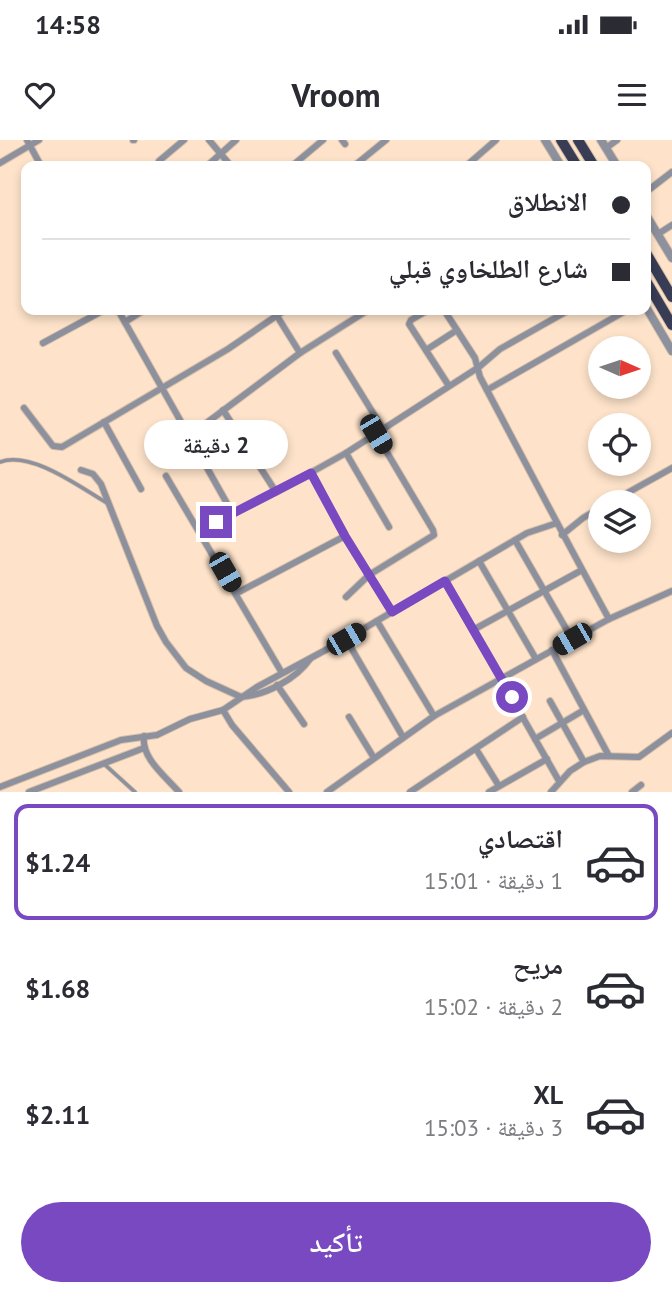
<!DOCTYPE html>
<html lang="ar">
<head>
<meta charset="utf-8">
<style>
  body { margin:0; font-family:"PT Sans","Noto Naskh Arabic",sans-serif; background:#f2f2f3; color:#2b2b33; direction:rtl; height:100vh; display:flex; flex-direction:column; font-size:26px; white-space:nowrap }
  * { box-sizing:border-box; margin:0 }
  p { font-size:23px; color:#7c7c81 }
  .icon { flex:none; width:38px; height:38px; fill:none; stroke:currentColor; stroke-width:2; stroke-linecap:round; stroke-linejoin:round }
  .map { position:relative; height:652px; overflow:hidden; direction:ltr }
  .drawer { display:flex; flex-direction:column; background:#fff; flex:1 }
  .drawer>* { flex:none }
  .guide { position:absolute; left:21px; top:21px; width:630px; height:154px; border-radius:14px; box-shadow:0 4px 10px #0003; direction:rtl; display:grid; align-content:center; height:154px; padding:0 21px; background:#fff }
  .needle { width:46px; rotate:93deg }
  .fabs { position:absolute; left:588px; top:196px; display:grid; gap:14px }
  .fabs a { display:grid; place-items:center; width:63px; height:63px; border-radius:50%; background:#fff; box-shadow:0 4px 10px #0003; font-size:35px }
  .end { position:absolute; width:32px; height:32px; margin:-16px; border:9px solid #7949c1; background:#fff; box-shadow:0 0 0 4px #fff }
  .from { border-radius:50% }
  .bubble { position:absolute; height:49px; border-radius:24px; background:#fff; box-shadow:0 4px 10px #0003; font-size:23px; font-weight:600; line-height:49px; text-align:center; direction:rtl }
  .car { position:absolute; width:21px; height:42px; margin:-21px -10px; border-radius:9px; box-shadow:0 0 5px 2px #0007; background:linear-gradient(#222 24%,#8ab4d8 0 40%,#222 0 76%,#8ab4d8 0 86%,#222 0) }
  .guide b { display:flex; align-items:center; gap:24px; height:66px; font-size:26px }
  .guide b+b { border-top:2px solid #e1e1e2 }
  .guide i { width:18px; height:18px; background:#2b2b33 }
  ul { padding:12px 0 0; list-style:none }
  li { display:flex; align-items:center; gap:21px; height:116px; margin:0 14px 10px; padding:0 7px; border:4px solid transparent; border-radius:14px }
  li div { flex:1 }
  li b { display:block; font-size:26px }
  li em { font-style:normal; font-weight:600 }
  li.on { border-color:#7949c1 }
  li>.icon { width:63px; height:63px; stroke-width:1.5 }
  .cta { display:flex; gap:14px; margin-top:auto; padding:14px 21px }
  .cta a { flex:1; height:80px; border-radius:42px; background:#7949c1; color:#fff; font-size:28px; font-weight:600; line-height:80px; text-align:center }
  .status { display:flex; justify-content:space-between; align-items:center; height:49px; padding:0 35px; background:#fff; direction:ltr }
  .status svg { height:19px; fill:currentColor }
  header { display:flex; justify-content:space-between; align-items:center; height:91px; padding:0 21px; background:#fff; font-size:32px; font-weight:600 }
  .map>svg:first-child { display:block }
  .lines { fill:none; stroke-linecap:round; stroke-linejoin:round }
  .service-casing { stroke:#d9c1aa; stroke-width:5 }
  .minor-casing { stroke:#d9c1aa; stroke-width:8 }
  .tertiary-casing { stroke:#d9c1aa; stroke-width:10 }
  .trunk-casing { stroke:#d9c1aa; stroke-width:12 }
  .service { stroke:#8d909d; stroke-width:3.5 }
  .minor { stroke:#8d909d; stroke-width:6 }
  .tertiary { stroke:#8d909d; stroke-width:8 }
  .trunk { stroke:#383c54; stroke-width:10 }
  .route { stroke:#7949c1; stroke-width:9 }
</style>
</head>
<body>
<div class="status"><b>14:58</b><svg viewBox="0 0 49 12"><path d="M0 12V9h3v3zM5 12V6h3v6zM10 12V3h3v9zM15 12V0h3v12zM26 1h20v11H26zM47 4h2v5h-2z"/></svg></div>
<header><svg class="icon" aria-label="menu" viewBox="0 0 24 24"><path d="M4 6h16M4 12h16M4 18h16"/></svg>Vroom<svg class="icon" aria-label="heart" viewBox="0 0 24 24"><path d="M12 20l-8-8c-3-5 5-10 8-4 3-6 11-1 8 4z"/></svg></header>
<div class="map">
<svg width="672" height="652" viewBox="0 0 672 652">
  <rect width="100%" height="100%" fill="#fee3ca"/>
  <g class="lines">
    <defs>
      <g id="service">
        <path d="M0,322C31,310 81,348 107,363"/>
        <polyline points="103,623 135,652"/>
      </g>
      <g id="minor">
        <polyline points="27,0 41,26"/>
        <polyline points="133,0 134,0"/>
        <polyline points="209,0 231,26"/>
        <polyline points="342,0 345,4"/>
        <polyline points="606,8 617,0"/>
        <polyline points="159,21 184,0"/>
        <polyline points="0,23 39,0"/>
        <polyline points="207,26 236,0"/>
        <polyline points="292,26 323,0"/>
        <polyline points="354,26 386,0"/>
        <polyline points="466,26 496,0"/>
        <polyline points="646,52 672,32"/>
        <polyline points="658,94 672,85"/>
        <polyline points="118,170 233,374"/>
        <polyline points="428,170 411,180 409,184 449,246"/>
        <path d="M444,170L475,218L480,237C523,318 565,399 609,479"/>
        <polyline points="277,176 300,213"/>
        <polyline points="125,182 144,170"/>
        <polyline points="43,203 104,170"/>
        <polyline points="426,210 457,190"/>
        <polyline points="336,213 383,289"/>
        <polyline points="487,250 627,170"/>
        <polyline points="24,268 53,306 62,307 228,209 285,170"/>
        <polyline points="223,270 276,352"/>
        <polyline points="104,282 141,349"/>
        <polyline points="189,296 300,213 368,170"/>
        <polyline points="346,313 389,387"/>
        <path d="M81,330L93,334L101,344L157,486L166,502L186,528L206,541L241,557C266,555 296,539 310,519"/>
        <polyline points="311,333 345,396 392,472"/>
        <polyline points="166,336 282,533"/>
        <polyline points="611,362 672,328"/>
        <polyline points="200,390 276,352 346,313 479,227 500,209 569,170"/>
        <polyline points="562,395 583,378 600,368"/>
        <polyline points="515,400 572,499"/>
        <polyline points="479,421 536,519"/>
        <polyline points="445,441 559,641"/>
        <polyline points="237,453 345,396"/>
        <polyline points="346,457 369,435 434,395 433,390 376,294"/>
        <polyline points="377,481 434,576"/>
        <polyline points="473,490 582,430"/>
        <polyline points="346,499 403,597"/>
        <polyline points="552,510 609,616"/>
        <polyline points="277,545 304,584"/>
        <polyline points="550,561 584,622"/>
        <polyline points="223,570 232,585 289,652"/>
        <polyline points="349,577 374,618"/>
        <path d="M144,596C141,618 165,636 179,652"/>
        <polyline points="535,599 584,570"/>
        <polyline points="476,609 499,646"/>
        <polyline points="0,647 121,600 157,595 190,579 223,570 257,547 346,499 527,393 557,383"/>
        <polyline points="29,652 144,608"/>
        <polyline points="327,652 434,576 609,479 672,451"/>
        <polyline points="410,652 523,577"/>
        <polyline points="489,652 547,619"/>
        <polyline points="551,652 570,631 584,622 600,616 639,617 672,593"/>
        <polyline points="632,652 641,645"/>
      </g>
      <g id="tertiary">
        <polyline points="545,0 561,26"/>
        <polyline points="601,0 617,26"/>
        <polyline points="646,75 672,118"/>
        <polyline points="646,167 672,211"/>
      </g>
      <g id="trunk">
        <polyline points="561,0 577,26"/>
        <polyline points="578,0 594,26"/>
        <polyline points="646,113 672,157"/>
        <polyline points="646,141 672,185"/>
      </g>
    </defs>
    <use href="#service" class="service-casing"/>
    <use href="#minor" class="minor-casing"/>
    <use href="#tertiary" class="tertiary-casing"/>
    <use href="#trunk" class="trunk-casing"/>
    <use href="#service" class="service"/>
    <use href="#minor" class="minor"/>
    <use href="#tertiary" class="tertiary"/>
    <use href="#trunk" class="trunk"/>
  </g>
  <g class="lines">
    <polyline class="route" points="216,382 311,333 345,396 392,472 445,441 512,557"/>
  </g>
</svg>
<div class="fabs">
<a><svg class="needle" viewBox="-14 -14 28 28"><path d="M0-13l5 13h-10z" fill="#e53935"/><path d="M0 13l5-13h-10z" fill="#7c7c81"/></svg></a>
<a><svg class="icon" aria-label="locate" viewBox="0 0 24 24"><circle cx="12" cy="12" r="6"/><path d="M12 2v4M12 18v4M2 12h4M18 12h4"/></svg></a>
<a><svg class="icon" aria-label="layers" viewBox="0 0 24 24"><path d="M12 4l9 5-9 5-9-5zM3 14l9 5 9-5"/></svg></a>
</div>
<i class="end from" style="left:512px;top:557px"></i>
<i class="end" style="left:216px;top:382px"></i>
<div class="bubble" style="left:144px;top:280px;width:144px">2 دقيقة</div>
<i class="car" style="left:376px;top:294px;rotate:149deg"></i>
<i class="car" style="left:225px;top:432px;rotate:150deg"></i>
<i class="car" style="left:346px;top:499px;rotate:60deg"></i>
<i class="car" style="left:572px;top:499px;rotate:240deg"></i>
<div class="guide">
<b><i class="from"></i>الانطلاق</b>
<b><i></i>شارع الطلخاوي قبلي</b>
</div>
</div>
<section class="drawer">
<ul>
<li class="on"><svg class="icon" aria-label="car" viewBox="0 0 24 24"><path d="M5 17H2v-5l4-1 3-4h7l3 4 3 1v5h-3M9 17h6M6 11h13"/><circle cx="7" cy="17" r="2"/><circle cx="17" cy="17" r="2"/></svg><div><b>اقتصادي</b><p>1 دقيقة · 15:01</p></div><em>$1.24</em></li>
<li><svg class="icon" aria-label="car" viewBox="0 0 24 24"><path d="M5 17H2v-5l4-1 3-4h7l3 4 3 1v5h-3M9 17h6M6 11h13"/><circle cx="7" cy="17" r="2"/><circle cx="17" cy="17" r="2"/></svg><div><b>مريح</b><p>2 دقيقة · 15:02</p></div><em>$1.68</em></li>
<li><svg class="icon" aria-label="car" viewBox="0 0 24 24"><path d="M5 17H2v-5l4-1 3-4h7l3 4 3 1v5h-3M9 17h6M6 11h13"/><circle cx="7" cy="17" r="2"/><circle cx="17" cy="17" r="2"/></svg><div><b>XL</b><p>3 دقيقة · 15:03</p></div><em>$2.11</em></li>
</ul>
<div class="cta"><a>تأكيد</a></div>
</section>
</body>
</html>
